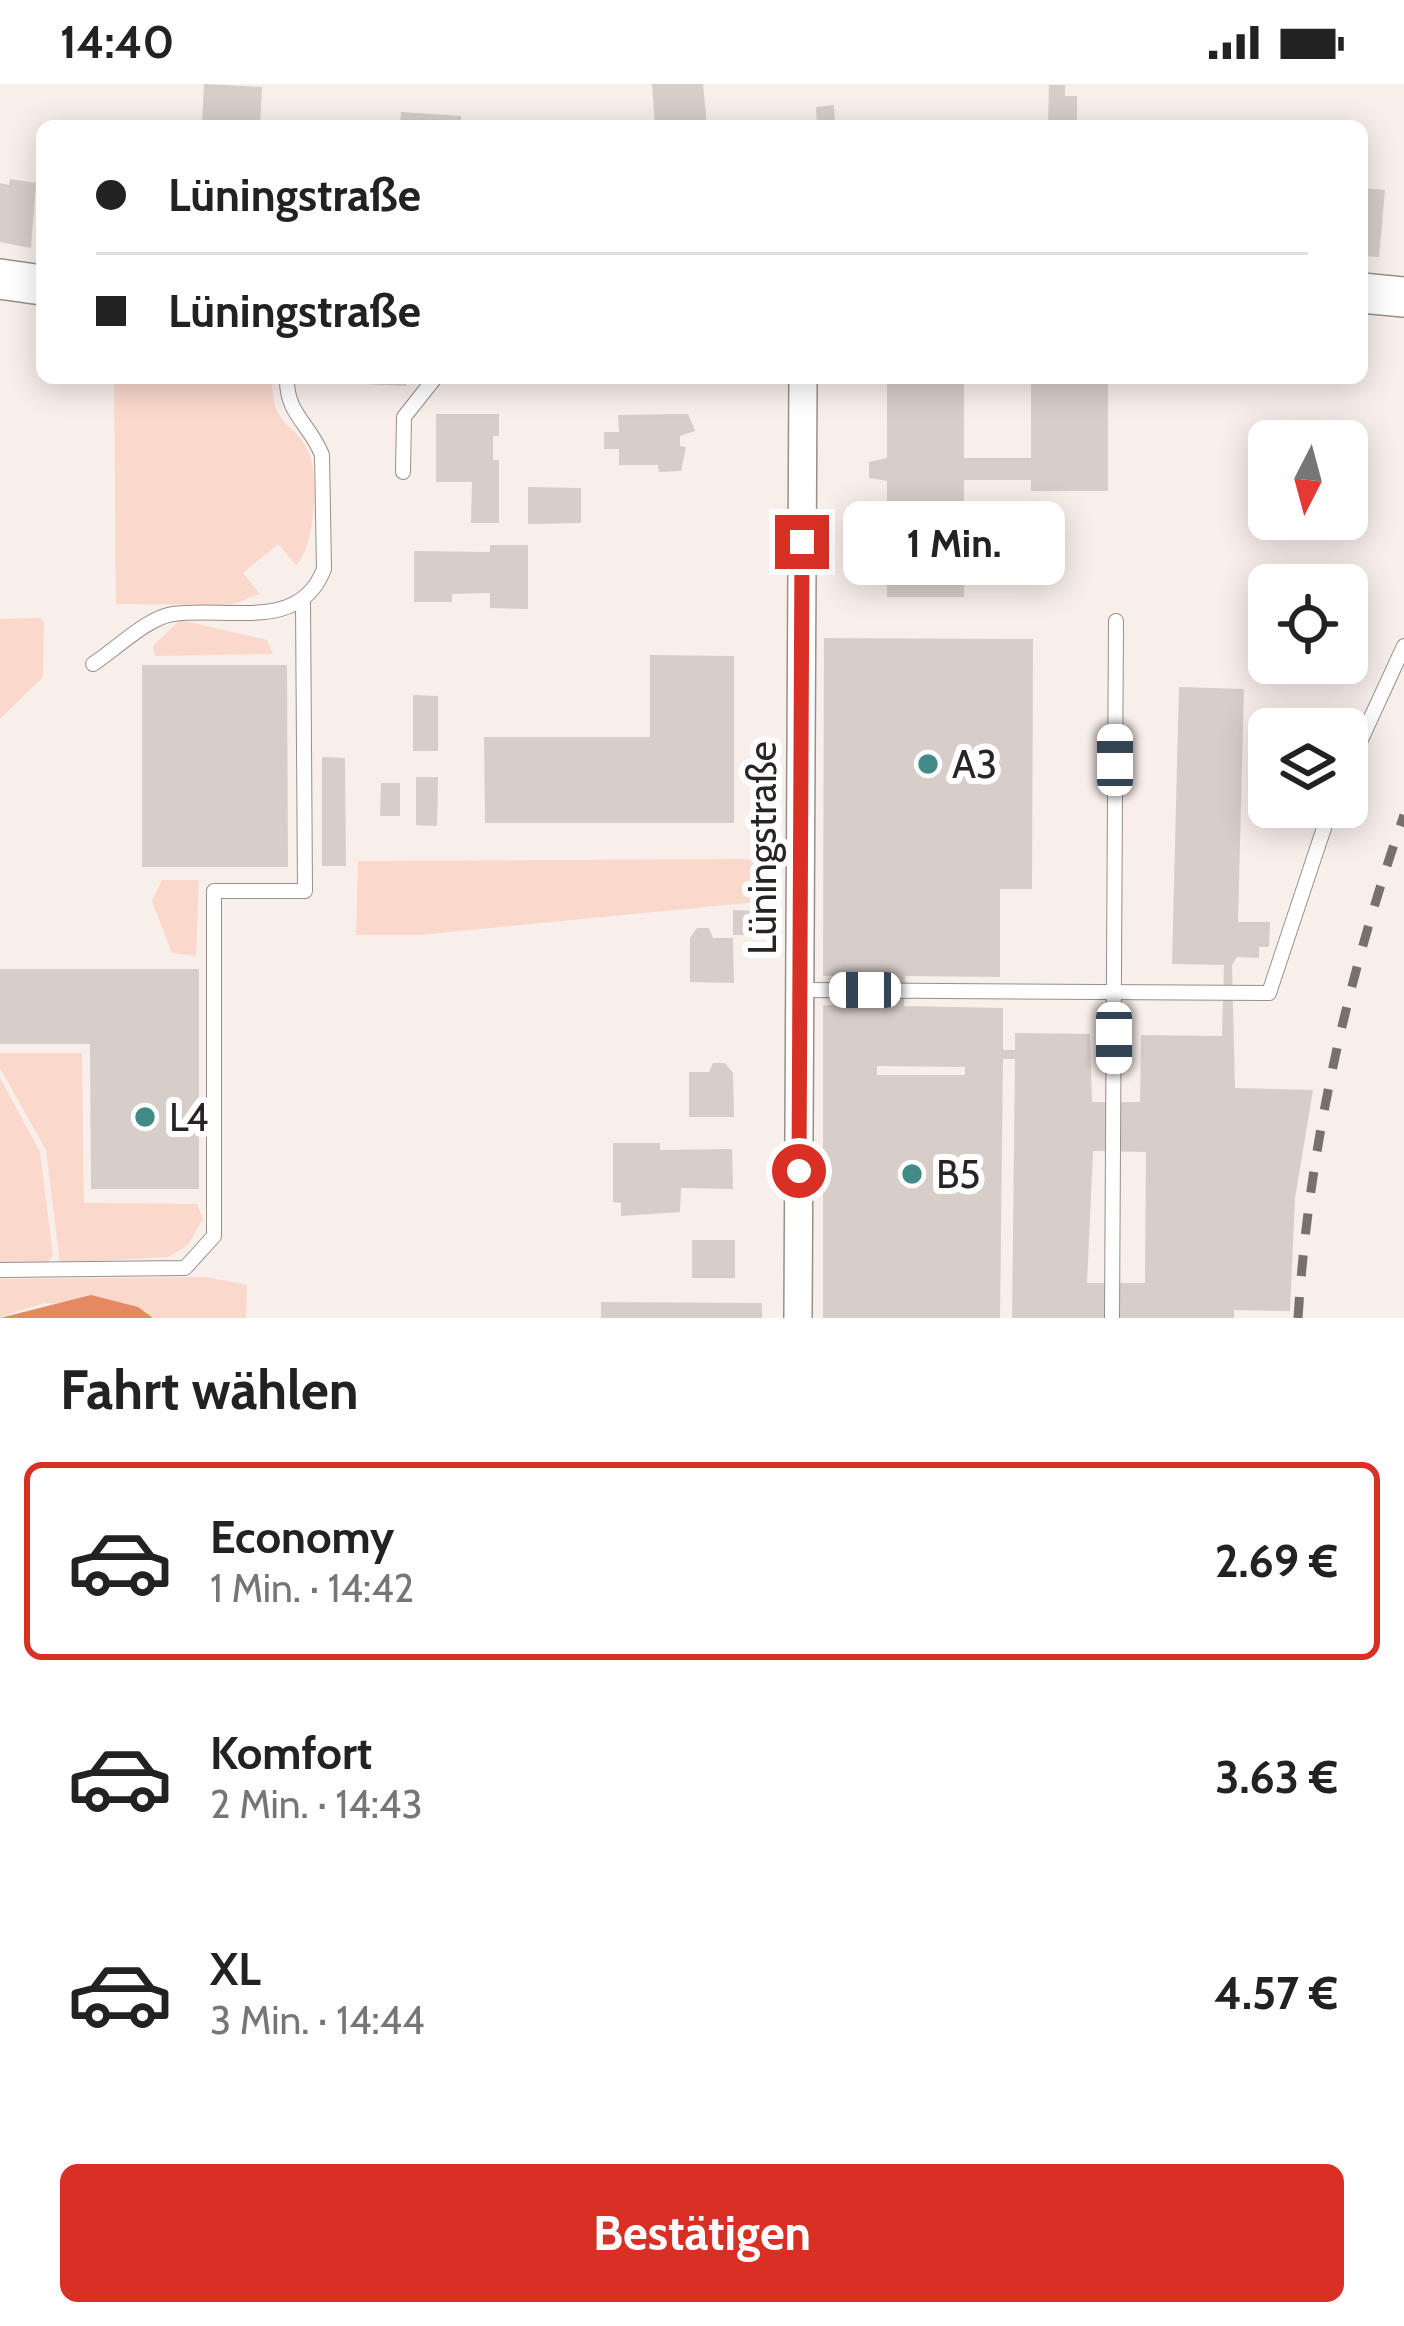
<!DOCTYPE html>
<html lang="de">
<head>
<meta charset="utf-8">
<style>
  body { margin:0; font-family:Cabin,sans-serif; background:#f2f2f2; color:#222; height:100vh; display:flex; flex-direction:column; font-size:45px; white-space:nowrap }
  * { box-sizing:border-box; margin:0 }
  p { font-size:39px; color:#767676 }
  .icon { flex:none; width:66px; height:66px; fill:none; stroke:currentColor; stroke-width:2; stroke-linecap:round; stroke-linejoin:round }
  .map { position:relative; height:1234px; overflow:hidden }
  .drawer { display:flex; flex-direction:column; background:#fff; flex:1 }
  .drawer>* { flex:none }
  .guide { position:absolute; left:36px; top:36px; width:1332px; height:264px; border-radius:18px; box-shadow:0 6px 30px #0003; display:grid; align-content:center; height:264px; padding:0 60px; background:#fff }
  .needle { width:78px; rotate:186deg }
  .tools { position:absolute; left:1248px; top:336px; display:grid; gap:24px }
  .tools a { display:grid; place-items:center; width:120px; height:120px; border-radius:18px; background:#fff; box-shadow:0 6px 30px #0003; font-size:60px }
  .end { position:absolute; width:54px; height:54px; margin:-27px; border:15px solid #d93025; background:#fff; box-shadow:0 0 0 6px #fff }
  .from { border-radius:50% }
  .bubble { position:absolute; height:84px; border-radius:18px; background:#fff; box-shadow:0 6px 30px #0003; font-size:39px; font-weight:800; line-height:84px; text-align:center }
  .car { position:absolute; width:36px; height:72px; margin:-36px -18px; border-radius:15px; box-shadow:0 0 9px 3px #0007; background:linear-gradient(#fff 24%,#345 0 40%,#fff 0 76%,#345 0 86%,#fff 0) }
  .guide b { display:flex; align-items:center; gap:42px; height:114px; font-size:45px }
  .guide b+b { border-top:3px solid #e0e0e0 }
  .guide i { width:30px; height:30px; background:#222 }
  ul { padding:0; list-style:none }
  li { display:flex; align-items:center; gap:36px; height:198px; margin:0 24px 18px; padding:0 36px; border:6px solid transparent; border-radius:18px }
  li div { flex:1 }
  li b { display:block; font-size:45px }
  li em { font-style:normal; font-weight:800 }
  li.active { border-color:#d93025 }
  li>.icon { width:108px; height:108px; stroke-width:1.5 }
  h2 { padding:0 60px; font-size:54px; line-height:144px }
  .cta { display:flex; gap:24px; margin-top:auto; padding:24px 60px }
  .cta a { flex:1; height:138px; border-radius:18px; background:#d93025; color:#fff; font-size:48px; font-weight:800; line-height:138px; text-align:center }
  .status { display:flex; justify-content:space-between; align-items:center; height:84px; padding:0 60px; background:#fff; direction:ltr }
  .status svg { height:33px; fill:currentColor }
  .map>svg:first-child { display:block }
  .green { fill:#fad9cc }
  .water { fill:#e48962 }
  .building { fill:#d7cdc9; fill-rule:evenodd }
  .lines { fill:none; stroke-linecap:round; stroke-linejoin:round }
  .lane-casing { stroke:#988f8b; stroke-width:16 }
  .street-casing { stroke:#988f8b; stroke-width:30 }
  .secondary-casing { stroke:#988f8b; stroke-width:42 }
  .lane { stroke:#fff; stroke-width:14 }
  .street { stroke:#fff; stroke-width:27 }
  .secondary { stroke:#fff; stroke-width:39 }
  .rail { stroke:#77716e; stroke-width:9; stroke-dasharray:21 21; stroke-linecap:butt }
  .route { stroke:#d93025; stroke-width:15 }
  .poi-dot { fill:#428a88; stroke:#fff; stroke-width:4.5 }
  .labels { text-anchor:middle; stroke-width:12; stroke-linejoin:round; paint-order:stroke }
  .poi-label { font-size:39px; fill:#282423; stroke:#fff; text-anchor:start }
  .street-label { font-size:39px; fill:#282423; stroke:#fff }
</style>
</head>
<body>
<div class="status"><b>14:40</b><svg viewBox="0 0 49 12"><path d="M0 12V9h3v3zM5 12V6h3v6zM10 12V3h3v9zM15 12V0h3v12zM26 1h20v11H26zM47 4h2v5h-2z"/></svg></div>
<div class="map">
<svg width="1404" height="1234" viewBox="0 0 1404 1234">
  <rect width="100%" height="100%" fill="#f8eeea"/>
  <g class="green">
    <path d="M114,294H272C272,346 294,335 309,369C319,392 315,465 296,481L278,460L243,489L260,510L231,521L116,520Z"/>
    <polygon points="39,534 44,538 43,593 0,635 0,535"/>
    <polygon points="180,536 267,556 273,570 155,572 153,562"/>
    <polygon points="766,775 767,817 419,851 356,851 358,777"/>
    <polygon points="162,796 199,796 196,872 172,869 152,817"/>
    <polygon points="0,969 82,969 84,1119 197,1120 203,1135 187,1162 168,1173 60,1179 46,1066 0,984"/>
    <polygon points="0,994 40,1068 53,1172 47,1179 0,1179"/>
    <polygon points="206,1193 247,1201 246,1234 153,1234 138,1223 44,1219 0,1233 0,1195"/>
  </g>
  <polygon class="water" points="91,1211 138,1223 153,1234 0,1234"/>
  <g class="building">
    <polygon points="204,0 262,3 260,42 202,42"/>
    <polygon points="652,0 703,0 707,42 655,42"/>
    <polygon points="1049,1 1065,1 1065,12 1077,12 1077,42 1048,42"/>
    <polygon points="834,21 835,42 817,42 816,23"/>
    <polygon points="401,28 461,32 461,38 477,42 400,42"/>
    <polygon points="10,95 36,99 31,164 0,158 0,99 9,101"/>
    <polygon points="1362,104 1385,106 1379,173 1362,172"/>
    <polygon points="364,294 407,294 406,302 364,300"/>
    <polygon points="887,294 964,294 964,374 1031,374 1031,294 1108,294 1108,407 1031,407 1031,396 964,396 964,513 887,513 887,397 869,394 869,378 887,374"/>
    <polygon points="436,330 499,330 499,352 493,352 493,376 499,376 499,439 471,439 472,398 436,398"/>
    <polygon points="688,330 695,347 680,352 680,362 686,363 681,387 659,388 658,381 619,381 619,365 604,365 604,348 619,348 618,331"/>
    <polygon points="528,403 581,404 581,439 528,440"/>
    <polygon points="490,461 528,461 528,525 490,524 490,509 452,510 452,518 414,518 414,467 490,468"/>
    <path d="M824,554L1033,555L1032,805H1000V893L905,892L904,922L1003,924V966H1015V949L1090,950L1092,1018H1140L1141,951L1222,952L1224,881L1172,880L1179,603L1244,605L1238,838H1270L1269,863H1259V874L1237,873L1232,881L1235,1004L1313,1006L1295,1114L1290,1227L1234,1226V1234H1012L1015,975H1003L1000,1234H823V921L896,922V892H823ZM877,982L965,983V991H877ZM1093,1067L1146,1068L1145,1199H1087Z"/>
    <polygon points="650,571 734,572 734,739 485,739 484,653 650,653"/>
    <polygon points="142,581 287,581 288,783 142,783"/>
    <polygon points="413,611 438,612 438,667 413,667"/>
    <polygon points="322,673 345,674 346,782 322,782"/>
    <polygon points="416,693 438,693 437,742 416,741"/>
    <polygon points="381,699 400,699 400,732 380,732"/>
    <polygon points="733,826 757,827 756,851 733,851"/>
    <polygon points="697,844 709,844 713,854 733,854 734,899 690,898 690,854"/>
    <polygon points="0,885 199,885 199,1105 91,1105 90,960 0,960"/>
    <polygon points="713,979 725,979 733,989 734,1033 689,1033 689,988 709,988"/>
    <polygon points="613,1059 660,1059 660,1066 732,1065 733,1105 681,1104 680,1128 621,1132 621,1119 613,1118"/>
    <rect x="692" y="1156" width="43" height="38"/>
    <polygon points="601,1218 762,1219 762,1234 601,1234"/>
  </g>
  <g class="lines">
    <defs>
      <g id="lane">
        <polyline points="403,388 404,333 435,294"/>
        <path d="M93,580C115,566 148,533 173,530C226,522 300,549 324,485L322,371C310,340 286,330 287,294"/>
        <polyline points="1347,686 1404,562"/>
        <polyline points="800,906 1269,909 1331,723"/>
        <polyline points="0,1186 185,1184 214,1152 214,807 305,807 303,518"/>
        <polyline points="1112,1234 1116,537"/>
      </g>
      <polyline id="street" points="798,1234 803,294"/>
      <g id="secondary">
        <polyline points="0,195 42,201"/>
        <polyline points="1362,209 1404,213"/>
      </g>
    </defs>
    <use href="#lane" class="lane-casing"/>
    <use href="#street" class="street-casing"/>
    <use href="#secondary" class="secondary-casing"/>
    <use href="#lane" class="lane"/>
    <use href="#street" class="street"/>
    <use href="#secondary" class="secondary"/>
    <path class="rail" d="M1298,1234C1309,1061 1347,895 1404,731"/>
  </g>
  <g class="lines">
    <polyline class="route" points="799,1087 802,458"/>
  </g>
  <g class="poi-dot">
    <circle cx="928" cy="680" r="12"/>
    <circle cx="145" cy="1033" r="12"/>
    <circle cx="912" cy="1090" r="12"/>
  </g>
  <g class="labels">
    <g class="poi-label">
      <text x="952" y="694">A3</text>
      <text x="169" y="1047">L4</text>
      <text x="936" y="1104">B5</text>
    </g>
    <g class="street-label">
      <text transform="translate(762 764) rotate(-90)" y="14">Lüningstraße</text>
    </g>
  </g>
</svg>
<div class="tools">
<a><svg class="needle" viewBox="-14 -14 28 28"><path d="M0-13l5 13h-10z" fill="#e53935"/><path d="M0 13l5-13h-10z" fill="#767676"/></svg></a>
<a><svg class="icon" aria-label="locate" viewBox="0 0 24 24"><circle cx="12" cy="12" r="6"/><path d="M12 2v4M12 18v4M2 12h4M18 12h4"/></svg></a>
<a><svg class="icon" aria-label="layers" viewBox="0 0 24 24"><path d="M12 4l9 5-9 5-9-5zM3 14l9 5 9-5"/></svg></a>
</div>
<i class="end from" style="left:799px;top:1087px"></i>
<i class="end" style="left:802px;top:458px"></i>
<div class="bubble" style="left:843px;top:417px;width:222px">1 Min.</div>
<i class="car" style="left:1115px;top:676px;rotate:0deg"></i>
<i class="car" style="left:865px;top:906px;rotate:270deg"></i>
<i class="car" style="left:1114px;top:954px;rotate:180deg"></i>
<div class="guide">
<b><i class="from"></i>Lüningstraße</b>
<b><i></i>Lüningstraße</b>
</div>
</div>
<section class="drawer">
<h2>Fahrt wählen</h2>
<ul>
<li class="active"><svg class="icon" aria-label="car" viewBox="0 0 24 24"><path d="M5 17H2v-5l4-1 3-4h7l3 4 3 1v5h-3M9 17h6M6 11h13"/><circle cx="7" cy="17" r="2"/><circle cx="17" cy="17" r="2"/></svg><div><b>Economy</b><p>1 Min. · 14:42</p></div><em>2.69 €</em></li>
<li><svg class="icon" aria-label="car" viewBox="0 0 24 24"><path d="M5 17H2v-5l4-1 3-4h7l3 4 3 1v5h-3M9 17h6M6 11h13"/><circle cx="7" cy="17" r="2"/><circle cx="17" cy="17" r="2"/></svg><div><b>Komfort</b><p>2 Min. · 14:43</p></div><em>3.63 €</em></li>
<li><svg class="icon" aria-label="car" viewBox="0 0 24 24"><path d="M5 17H2v-5l4-1 3-4h7l3 4 3 1v5h-3M9 17h6M6 11h13"/><circle cx="7" cy="17" r="2"/><circle cx="17" cy="17" r="2"/></svg><div><b>XL</b><p>3 Min. · 14:44</p></div><em>4.57 €</em></li>
</ul>
<div class="cta"><a>Bestätigen</a></div>
</section>
</body>
</html>
